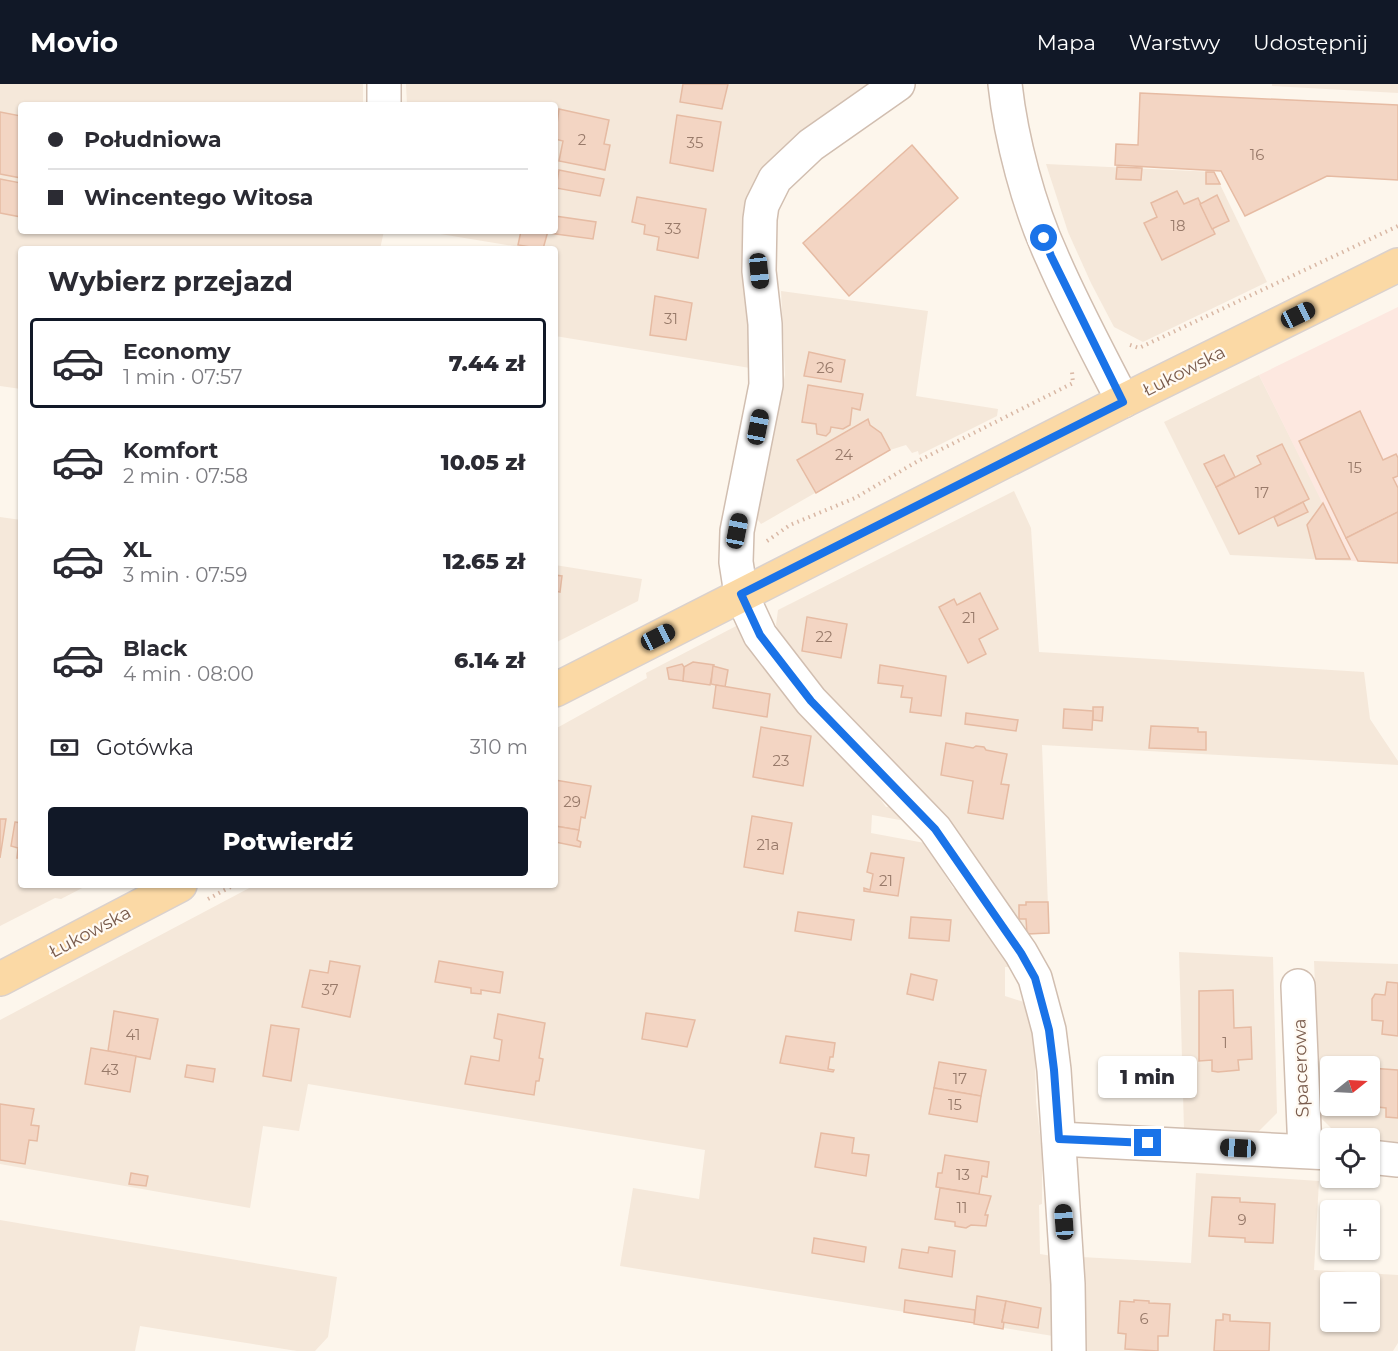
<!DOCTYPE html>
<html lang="pl">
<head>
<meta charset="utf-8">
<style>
  body { margin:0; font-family:Montserrat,sans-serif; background:#f7f7f7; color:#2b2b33; height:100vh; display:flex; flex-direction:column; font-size:22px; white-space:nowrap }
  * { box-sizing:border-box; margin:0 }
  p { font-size:20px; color:#7c7c81 }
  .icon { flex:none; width:33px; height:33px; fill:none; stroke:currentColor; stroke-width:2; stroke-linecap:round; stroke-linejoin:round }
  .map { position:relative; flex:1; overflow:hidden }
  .details { position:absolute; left:18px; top:162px; width:540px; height:642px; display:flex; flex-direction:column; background:#fff; border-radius:6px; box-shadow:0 2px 4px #0004 }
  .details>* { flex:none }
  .hud { position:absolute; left:18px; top:18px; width:540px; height:132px; border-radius:6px; box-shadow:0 2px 4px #0004; display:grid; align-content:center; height:132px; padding:0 30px; background:#fff }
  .needle { width:39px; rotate:72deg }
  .fabs { position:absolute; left:1320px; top:972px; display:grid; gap:12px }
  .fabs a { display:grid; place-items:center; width:60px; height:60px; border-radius:6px; background:#fff; box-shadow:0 2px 4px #0004; font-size:30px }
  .end { position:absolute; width:27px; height:27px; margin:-14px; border:8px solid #1a73e8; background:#fff; box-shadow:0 0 0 3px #fff }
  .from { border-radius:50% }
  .bubble { position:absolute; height:42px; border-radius:6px; background:#fff; box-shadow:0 2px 4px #0004; font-size:20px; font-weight:800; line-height:42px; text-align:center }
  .car { position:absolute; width:18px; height:36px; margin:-18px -9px; border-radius:8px; box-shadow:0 0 4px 2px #0007; background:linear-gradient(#222 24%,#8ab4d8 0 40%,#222 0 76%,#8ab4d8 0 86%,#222 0) }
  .hud b { display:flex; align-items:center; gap:21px; height:57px; font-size:22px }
  .hud b+b { border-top:2px solid #e1e1e2 }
  .hud i { width:15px; height:15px; background:#2b2b33 }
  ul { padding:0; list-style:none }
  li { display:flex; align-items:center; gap:18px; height:90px; margin:0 12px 9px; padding:0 18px; border:3px solid transparent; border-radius:6px }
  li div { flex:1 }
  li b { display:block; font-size:22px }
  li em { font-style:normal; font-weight:800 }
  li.on { border-color:#111827 }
  li>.icon { width:54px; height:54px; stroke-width:1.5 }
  h2 { padding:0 30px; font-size:27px; line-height:72px }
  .pay { display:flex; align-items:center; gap:15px; height:66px; padding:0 30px; font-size:22px }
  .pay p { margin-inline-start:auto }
  .cta { display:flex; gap:12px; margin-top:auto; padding:12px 30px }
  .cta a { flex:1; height:69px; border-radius:6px; background:#111827; color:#fff; font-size:24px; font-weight:800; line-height:69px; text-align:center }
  header { display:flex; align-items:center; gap:36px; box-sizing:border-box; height:84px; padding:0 30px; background:#111827; color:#fff }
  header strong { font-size:28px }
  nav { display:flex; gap:33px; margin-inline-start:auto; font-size:21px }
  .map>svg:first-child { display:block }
  .residential { fill:#f5e8da; fill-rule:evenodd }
  .commercial { fill:#fde8e0 }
  .building { fill:#f3d5c3; stroke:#e6bba3; stroke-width:1.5 }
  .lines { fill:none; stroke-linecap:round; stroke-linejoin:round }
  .minor-casing { stroke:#d1beb0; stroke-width:36 }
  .major-casing { stroke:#dad1cd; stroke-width:36 }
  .path { stroke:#d9b8a5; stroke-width:4; stroke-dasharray:1.5 4.5; stroke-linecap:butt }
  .minor { stroke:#fff; stroke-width:33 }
  .major { stroke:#fbd9a5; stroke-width:33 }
  .route { stroke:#1a73e8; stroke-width:8 }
  .labels { text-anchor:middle; stroke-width:4.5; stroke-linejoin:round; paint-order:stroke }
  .number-label { font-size:15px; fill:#987a6a }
  .street-label { font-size:18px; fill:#7a5c4d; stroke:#fffaf3 }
</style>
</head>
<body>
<header>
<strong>Movio</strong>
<nav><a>Mapa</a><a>Warstwy</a><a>Udostępnij</a></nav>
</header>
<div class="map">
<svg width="1398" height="1267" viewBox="0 0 1398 1267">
  <rect width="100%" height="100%" fill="#fdf6ec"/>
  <g class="residential">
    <polygon points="0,0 363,0 363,21 21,21 21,147 384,147 380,165 21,165 21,305 0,302"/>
    <polygon points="406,0 877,0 761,93 746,205 750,284 555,252 555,165 532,165 422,147 555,147 555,21 407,21"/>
    <polygon points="1272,0 1398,0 1398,9 1272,2"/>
    <polygon points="1046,80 1214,88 1267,198 1143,258 1114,243 1091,199 1068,148"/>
    <polygon points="781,207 928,227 916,312 998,325 997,332 919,371 918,367 912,369 906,361 890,366 761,440 755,432 785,291"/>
    <polygon points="1259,291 1323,419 1351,477 1230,471 1164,338"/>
    <polygon points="1014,407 1031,444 1039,568 1364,588 1370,635 1398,677 1398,681 1042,661 1049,849 1026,851 786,565 776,541 778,526"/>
    <polygon points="0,433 21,436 21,801 88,801 61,815 55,814 0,842"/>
    <polygon points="555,481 642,495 638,517 555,559"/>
    <polygon points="740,540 874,695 873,705 886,723 899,721 907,730 900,736 872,731 871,749 930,760 941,774 940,783 953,804 968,811 1012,876 1008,883 1005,883 1005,912 1027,919 1040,976 1035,975 1036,1018 1042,1068 1042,1120 1039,1121 1040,1170 1052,1172 1053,1252 620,1182 633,1104 699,1115 705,1066 308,1000 299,1047 263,1042 250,1124 0,1080 0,936 255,801 555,801 555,645 647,594 646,589"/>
    <polygon points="1179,868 1273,873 1277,1029 1256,1050 1184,1045"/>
    <path d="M1314,877L1398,880V1062L1370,1058V1054H1341L1320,1033ZM1330,982H1370V1022H1330Z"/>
    <path d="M1196,1089L1319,1097L1314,1186L1398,1191V1259L1393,1267H1085L1081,1173L1191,1179ZM1330,1198H1370V1238H1330Z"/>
    <polygon points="0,1136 337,1193 328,1253 315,1267 297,1267 140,1242 135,1267 0,1267"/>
  </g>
  <polygon class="commercial" points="1398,223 1398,479 1351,477 1259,291"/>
  <g class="building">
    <polygon points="683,0 728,0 722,25 680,18"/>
    <polygon points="1140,9 1398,21 1398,96 1327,92 1245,132 1221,87 1115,81 1116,60 1138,61"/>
    <polygon points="559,25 609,36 604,60 610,61 605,86 559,77 563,57 555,55"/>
    <polygon points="0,28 21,32 21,94 0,90"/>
    <polygon points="677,31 721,38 713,87 670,79"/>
    <polygon points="912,61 958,114 849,212 803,159"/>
    <polygon points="1117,83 1142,84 1141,96 1116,95"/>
    <polygon points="559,86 604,95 600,112 556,104"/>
    <polygon points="1206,88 1214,88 1220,100 1206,100"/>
    <polygon points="0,95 21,99 21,133 0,129"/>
    <polygon points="1177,107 1184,120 1198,114 1215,150 1162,176 1144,139 1157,133 1151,119"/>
    <polygon points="1217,111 1229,137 1212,145 1200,120"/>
    <polygon points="637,113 706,125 698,174 657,166 659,153 644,150 645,141 632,138"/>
    <polygon points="555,132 596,138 593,155 548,149 555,147"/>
    <polygon points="521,147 548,147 543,165 518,161"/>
    <polygon points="655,212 692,219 686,256 650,251"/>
    <polygon points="809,268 845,276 841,298 804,292"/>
    <polygon points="808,301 863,310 860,326 852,324 850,341 843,345 831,343 830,348 826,352 817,350 816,340 802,338"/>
    <polygon points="1360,327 1383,376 1396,370 1398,374 1398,392 1393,394 1398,404 1398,428 1346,454 1299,357"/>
    <polygon points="868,335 870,341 881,349 890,366 816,409 797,376"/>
    <polygon points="1282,360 1309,415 1239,450 1216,403 1261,380 1257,372"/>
    <polygon points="1224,371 1235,393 1216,403 1204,380"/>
    <polygon points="1303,418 1308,428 1278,442 1274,433"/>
    <polygon points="1323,419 1350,475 1316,475 1307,441"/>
    <polygon points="1398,428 1398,479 1358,477 1346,454"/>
    <polygon points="555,491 562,492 560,508 555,507"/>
    <polygon points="980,509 998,545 979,555 986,570 968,579 939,523 954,515 957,521"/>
    <polygon points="807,533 847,540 841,574 802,567"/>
    <polygon points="693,578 714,581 710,601 683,597 684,583"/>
    <polygon points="682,580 684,583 683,597 669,595 667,584"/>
    <polygon points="880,581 946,592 941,632 910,628 912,614 901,613 903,602 878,599"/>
    <polygon points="713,582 728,586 725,603 711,600"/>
    <polygon points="716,601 770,610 767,633 713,624"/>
    <polygon points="1093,623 1103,623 1102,637 1093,636"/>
    <polygon points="1064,625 1093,627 1092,646 1063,644"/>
    <polygon points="966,629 1018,636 1016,647 965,640"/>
    <polygon points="1151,642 1198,644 1198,648 1206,648 1206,666 1149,664"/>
    <polygon points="761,643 811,652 803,702 753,693"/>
    <polygon points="946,659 973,664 976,662 984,663 986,666 1007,670 1001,700 1009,701 1003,735 968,729 973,697 941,691"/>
    <polygon points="555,696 591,702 585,734 581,733 579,746 555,742"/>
    <polygon points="752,732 792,739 783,790 744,783"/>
    <polygon points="0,735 6,735 0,774"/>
    <polygon points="15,738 21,739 21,774 17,774 18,764 11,762"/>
    <polygon points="555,742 579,746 577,756 581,758 580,763 555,758"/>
    <polygon points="871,769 904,774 898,812 864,807 864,804 870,806 873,790 867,788"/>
    <polygon points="1026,818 1048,818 1049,849 1027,850 1026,835 1019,835 1019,821 1026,821"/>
    <polygon points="798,828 854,836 851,856 795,847"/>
    <polygon points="911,833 951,836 949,857 909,854"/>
    <polygon points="330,877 360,882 350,933 302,923 310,886 328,889"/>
    <polygon points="439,877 503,888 500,909 481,906 481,910 471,909 471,904 435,898"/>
    <polygon points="911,890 937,896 933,916 907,910"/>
    <polygon points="1387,898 1398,899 1398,952 1382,950 1383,937 1372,936 1372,915 1375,910 1385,911"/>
    <polygon points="1233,906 1234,944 1251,943 1252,975 1238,976 1239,986 1218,988 1212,987 1212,976 1199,977 1199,907"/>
    <polygon points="114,927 158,935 150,975 108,967"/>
    <polygon points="646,929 695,936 687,963 642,955"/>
    <polygon points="498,930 545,939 539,974 543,975 539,997 536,997 534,1011 465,1000 471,972 499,977 502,956 494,954"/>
    <polygon points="271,941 299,945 291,997 263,992"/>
    <polygon points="786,952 835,959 833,973 830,973 828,985 834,986 833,988 780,979"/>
    <polygon points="91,964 136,972 130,1008 85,1000"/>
    <polygon points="939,978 986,986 981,1012 934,1004"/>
    <polygon points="187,981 215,985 213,998 185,993"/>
    <polygon points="1370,984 1398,986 1398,1034 1386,1033 1386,1024 1368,1022 1370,1022"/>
    <polygon points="934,1004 981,1012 977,1038 929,1030"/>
    <polygon points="0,1020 34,1025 31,1041 39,1042 37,1057 29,1056 25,1080 0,1076"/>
    <polygon points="821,1049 854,1054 852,1069 869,1071 866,1092 815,1083"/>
    <polygon points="945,1071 989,1078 987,1093 982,1092 979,1110 936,1103 938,1089 942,1089"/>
    <polygon points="131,1089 148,1092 146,1102 129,1100"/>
    <polygon points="940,1104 991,1112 985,1131 988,1131 986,1142 971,1141 966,1144 955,1142 955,1138 935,1135"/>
    <polygon points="1212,1113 1240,1114 1240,1118 1275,1120 1273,1159 1245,1158 1245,1154 1209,1152"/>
    <polygon points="814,1154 866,1163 864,1178 812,1169"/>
    <polygon points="929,1163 955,1167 952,1193 899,1184 902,1165 928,1169"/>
    <polygon points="977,1212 1006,1217 1002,1238 1004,1238 1003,1245 974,1240"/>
    <polygon points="905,1216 975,1226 974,1239 904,1228"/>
    <polygon points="1134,1216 1149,1217 1149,1219 1170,1220 1168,1252 1158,1252 1158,1267 1125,1265 1126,1250 1118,1249 1120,1217 1134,1218"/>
    <polygon points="1006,1217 1041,1224 1038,1244 1002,1238"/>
    <polygon points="1223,1230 1230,1231 1230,1237 1270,1239 1269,1267 1214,1267 1216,1236 1223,1236"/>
  </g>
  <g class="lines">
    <defs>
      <g id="minor">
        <polyline points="384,0 384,21"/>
        <polyline points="898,0 811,61 775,95 762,121 760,135 759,187 765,240 766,301 737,447 736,478 741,510 760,551 811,617 935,745 1021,869 1035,894 1049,946 1054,986 1068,1200 1069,1267"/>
        <path d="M1005,0C1011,55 1029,123 1052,173C1073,222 1099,270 1123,317"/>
        <polyline points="1298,902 1305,1067"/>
        <polyline points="1059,1055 1330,1069"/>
        <polyline points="1370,1073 1398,1076"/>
      </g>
      <g id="major">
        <polyline points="555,606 1123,317 1398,181"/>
        <polyline points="0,895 180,801"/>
      </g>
    </defs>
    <use href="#minor" class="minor-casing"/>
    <use href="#major" class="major-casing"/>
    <g class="path">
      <polyline points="1130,261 1139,264 1398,142"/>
      <polyline points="767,457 790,441 855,414 918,377 1073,299 1072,288"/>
      <polyline points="208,815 234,801"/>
    </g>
    <use href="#minor" class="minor"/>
    <use href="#major" class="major"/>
  </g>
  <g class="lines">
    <polyline class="route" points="1044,154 1051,172 1123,318 741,510 760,551 811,617 935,745 1021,869 1035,894 1049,946 1054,986 1059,1055 1148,1059"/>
  </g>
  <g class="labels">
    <g class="number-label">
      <text x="582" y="61">2</text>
      <text x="695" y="64">35</text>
      <text x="1257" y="76">16</text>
      <text x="1178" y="147">18</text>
      <text x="673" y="150">33</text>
      <text x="671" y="240">31</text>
      <text x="825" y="289">26</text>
      <text x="844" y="376">24</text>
      <text x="1355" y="389">15</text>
      <text x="1262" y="414">17</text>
      <text x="969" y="539">21</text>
      <text x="824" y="558">22</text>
      <text x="781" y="682">23</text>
      <text x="572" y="723">29</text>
      <text x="768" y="766">21a</text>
      <text x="886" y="802">21</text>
      <text x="330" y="911">37</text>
      <text x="133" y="956">41</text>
      <text x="1225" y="964">1</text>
      <text x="110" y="991">43</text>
      <text x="960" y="1000">17</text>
      <text x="955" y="1026">15</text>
      <text x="963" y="1096">13</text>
      <text x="962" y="1129">11</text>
      <text x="1242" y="1141">9</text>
      <text x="1144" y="1240">6</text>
    </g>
    <g class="street-label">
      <text transform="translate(1184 287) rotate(-27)" y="6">Łukowska</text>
      <text transform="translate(90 848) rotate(-28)" y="6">Łukowska</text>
      <text transform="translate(1301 984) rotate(-92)" y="6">Spacerowa</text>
    </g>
  </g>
</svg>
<div class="fabs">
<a><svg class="needle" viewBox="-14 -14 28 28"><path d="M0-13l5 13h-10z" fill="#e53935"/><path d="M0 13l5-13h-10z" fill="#7c7c81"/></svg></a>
<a><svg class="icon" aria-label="locate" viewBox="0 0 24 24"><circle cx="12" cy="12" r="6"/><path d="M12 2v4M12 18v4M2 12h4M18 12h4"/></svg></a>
<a>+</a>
<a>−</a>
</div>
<i class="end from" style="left:1044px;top:154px"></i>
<i class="end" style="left:1148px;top:1059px"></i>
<div class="bubble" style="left:1098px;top:972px;width:99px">1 min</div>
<i class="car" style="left:759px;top:187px;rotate:174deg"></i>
<i class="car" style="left:1298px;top:231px;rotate:64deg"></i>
<i class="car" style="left:758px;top:343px;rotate:11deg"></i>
<i class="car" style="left:737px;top:447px;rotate:11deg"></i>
<i class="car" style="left:658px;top:553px;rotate:63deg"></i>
<i class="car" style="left:1238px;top:1064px;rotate:273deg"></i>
<i class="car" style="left:1064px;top:1138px;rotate:356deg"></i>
<div class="hud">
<b><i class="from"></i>Południowa</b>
<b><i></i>Wincentego Witosa</b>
</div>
<section class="details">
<h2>Wybierz przejazd</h2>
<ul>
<li class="on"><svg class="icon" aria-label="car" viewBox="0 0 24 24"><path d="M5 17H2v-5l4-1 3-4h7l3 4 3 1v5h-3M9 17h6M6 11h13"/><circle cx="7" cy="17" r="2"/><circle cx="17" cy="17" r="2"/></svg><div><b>Economy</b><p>1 min · 07:57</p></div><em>7.44 zł</em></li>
<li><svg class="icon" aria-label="car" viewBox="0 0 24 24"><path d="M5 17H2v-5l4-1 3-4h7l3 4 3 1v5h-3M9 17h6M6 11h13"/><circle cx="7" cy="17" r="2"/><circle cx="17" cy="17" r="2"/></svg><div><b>Komfort</b><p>2 min · 07:58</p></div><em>10.05 zł</em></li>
<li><svg class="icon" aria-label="car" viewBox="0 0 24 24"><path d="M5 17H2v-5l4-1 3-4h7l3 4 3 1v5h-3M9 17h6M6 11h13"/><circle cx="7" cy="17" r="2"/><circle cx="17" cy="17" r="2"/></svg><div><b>XL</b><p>3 min · 07:59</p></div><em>12.65 zł</em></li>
<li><svg class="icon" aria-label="car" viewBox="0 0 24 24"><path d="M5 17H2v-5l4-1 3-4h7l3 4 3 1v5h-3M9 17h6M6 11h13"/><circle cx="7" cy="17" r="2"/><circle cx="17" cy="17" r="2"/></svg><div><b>Black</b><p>4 min · 08:00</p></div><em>6.14 zł</em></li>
</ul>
<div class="pay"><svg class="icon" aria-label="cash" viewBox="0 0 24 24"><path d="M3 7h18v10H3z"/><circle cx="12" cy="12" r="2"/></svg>Gotówka<p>310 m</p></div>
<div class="cta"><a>Potwierdź</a></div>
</section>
</div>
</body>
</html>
